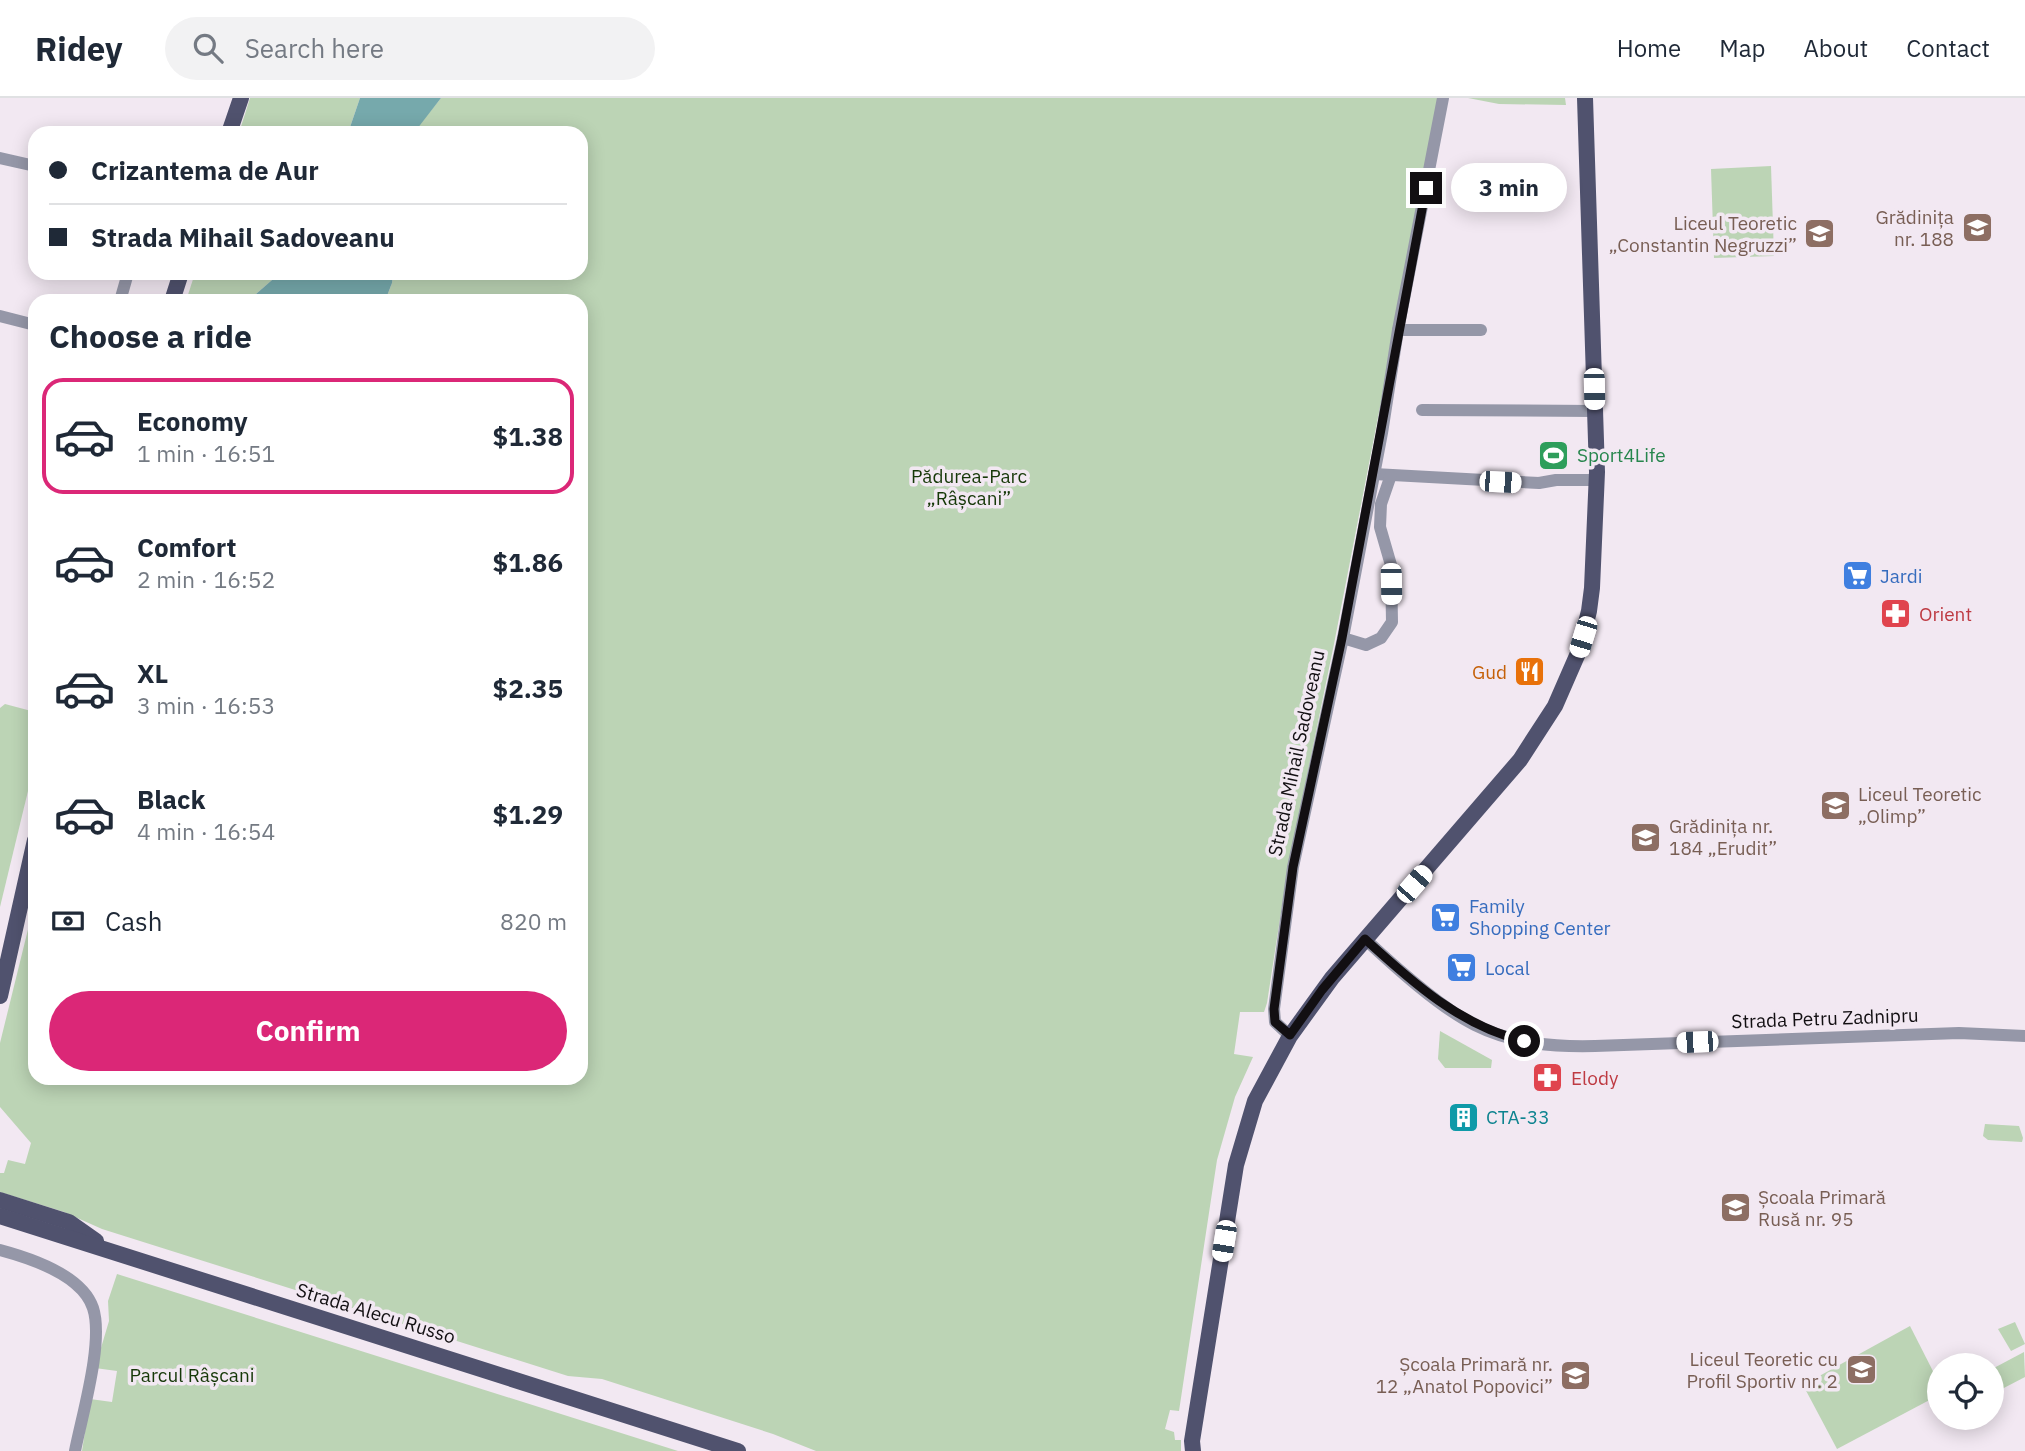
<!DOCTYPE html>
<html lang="en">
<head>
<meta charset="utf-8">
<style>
  body { margin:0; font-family:"IBM Plex Sans",sans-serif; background:#f2f2f3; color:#1f2937; height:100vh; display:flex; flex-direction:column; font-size:26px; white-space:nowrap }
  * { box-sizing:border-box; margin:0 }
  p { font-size:23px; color:#747a83 }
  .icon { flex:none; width:38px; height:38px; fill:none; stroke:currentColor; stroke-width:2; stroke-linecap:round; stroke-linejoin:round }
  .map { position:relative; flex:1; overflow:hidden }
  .drawer { position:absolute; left:28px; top:196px; width:560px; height:791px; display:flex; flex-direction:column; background:#fff; border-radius:21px; box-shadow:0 4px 18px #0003 }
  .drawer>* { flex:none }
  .guide { position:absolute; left:28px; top:28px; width:560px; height:154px; border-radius:21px; box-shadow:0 4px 18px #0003; display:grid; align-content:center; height:154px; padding:0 21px; background:#fff }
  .controls { position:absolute; left:1927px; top:1255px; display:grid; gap:14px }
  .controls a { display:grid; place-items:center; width:77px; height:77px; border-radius:50%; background:#fff; box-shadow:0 4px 18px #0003; font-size:35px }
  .end { position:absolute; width:32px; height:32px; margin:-16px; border:9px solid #120f12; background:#fff; box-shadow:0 0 0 4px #fff }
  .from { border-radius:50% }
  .bubble { position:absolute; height:49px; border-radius:24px; background:#fff; box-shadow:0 4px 18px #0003; font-size:23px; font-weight:700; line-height:49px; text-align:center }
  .car { position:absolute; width:21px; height:42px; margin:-21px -10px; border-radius:9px; box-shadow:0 0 5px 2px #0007; background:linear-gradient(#fff 24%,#345 0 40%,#fff 0 76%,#345 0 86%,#fff 0) }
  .guide b { display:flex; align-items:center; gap:24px; height:66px; font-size:26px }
  .guide b+b { border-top:2px solid #e0e1e3 }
  .guide i { width:18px; height:18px; background:#1f2937 }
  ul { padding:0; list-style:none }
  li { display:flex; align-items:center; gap:21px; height:116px; margin:0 14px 10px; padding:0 7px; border:4px solid transparent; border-radius:21px }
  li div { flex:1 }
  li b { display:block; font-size:26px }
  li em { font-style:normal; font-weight:700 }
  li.active { border-color:#db2777 }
  li>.icon { width:63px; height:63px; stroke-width:1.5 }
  h2 { padding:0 21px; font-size:32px; line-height:84px }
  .pay { display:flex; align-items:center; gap:18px; height:77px; padding:0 21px; font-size:26px }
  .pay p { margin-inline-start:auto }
  .primary-button { display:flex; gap:14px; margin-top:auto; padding:14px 21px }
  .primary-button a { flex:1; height:80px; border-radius:42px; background:#db2777; color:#fff; font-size:28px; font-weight:700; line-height:80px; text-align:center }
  header { display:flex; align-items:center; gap:42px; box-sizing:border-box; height:98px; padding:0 35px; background:#fff; border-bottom:2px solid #e0e1e3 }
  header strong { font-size:33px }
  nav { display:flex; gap:38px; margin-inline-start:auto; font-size:24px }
  .search { width:490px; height:63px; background:#f2f2f3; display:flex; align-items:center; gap:18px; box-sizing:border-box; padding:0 24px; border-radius:38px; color:#747a83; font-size:26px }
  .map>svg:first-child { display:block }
  .green { fill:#bcd4b5 }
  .water { fill:#76a9ac }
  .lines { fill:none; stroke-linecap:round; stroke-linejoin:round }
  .minor { stroke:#9597a8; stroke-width:12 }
  .major { stroke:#50526e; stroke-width:16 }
  .route { stroke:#120f12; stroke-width:9 }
  .labels { text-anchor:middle; stroke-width:7; stroke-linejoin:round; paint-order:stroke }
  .education-label { font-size:19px; fill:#785e54; stroke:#f2e8f2; text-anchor:end }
  .leisure-label { font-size:19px; fill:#27864d; stroke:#f2e8f2; text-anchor:start }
  .park-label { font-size:19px; fill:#163808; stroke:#f2e8f2 }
  .shop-label { font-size:19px; fill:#366cbe; stroke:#f2e8f2; text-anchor:start }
  .health-label { font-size:19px; fill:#be3a42; stroke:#f2e8f2; text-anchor:start }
  .food-label { font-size:19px; fill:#c56008; stroke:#f2e8f2; text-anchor:end }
  .street-label { font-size:19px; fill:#120f12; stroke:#f2e8f2 }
  .culture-label { font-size:19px; fill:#0d838f; stroke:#f2e8f2; text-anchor:start }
</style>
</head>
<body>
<header>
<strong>Ridey</strong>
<div class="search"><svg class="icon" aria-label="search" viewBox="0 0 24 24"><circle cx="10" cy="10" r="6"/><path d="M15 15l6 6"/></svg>Search here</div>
<nav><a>Home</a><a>Map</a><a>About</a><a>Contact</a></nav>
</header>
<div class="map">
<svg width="2025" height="1353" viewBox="0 0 2025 1353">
  <rect width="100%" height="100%" fill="#f2e8f2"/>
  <g class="green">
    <polygon points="250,0 360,0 348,35 239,35"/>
    <polygon points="441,0 1440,0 1334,546 1287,775 1267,905 1264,914 1240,914 1234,956 1253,959 1235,999 1217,1062 1179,1313 1170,1312 1165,1331 1174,1334 1175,1342 1181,1342 1181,1353 816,1353 773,1336 602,1281 568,1278 102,1131 64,1114 0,1094 0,1075 4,1075 8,1062 25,1066 31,1045 0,1009 0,945 35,803 35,980 581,980 581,203 385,203 392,185 393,175 581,175 581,35 416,35 416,31"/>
    <polygon points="1468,0 1565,0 1566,7 1499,6"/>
    <polygon points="1771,68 1774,158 1714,160 1711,71"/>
    <polygon points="195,175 280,175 248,203 186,203"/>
    <polygon points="5,606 35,614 35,664 0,809 0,610"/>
    <polygon points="1440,933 1492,962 1491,970 1445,970 1438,961"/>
    <polygon points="1985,1026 2019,1028 2023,1040 2022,1044 1988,1042 1983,1038"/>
    <polygon points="117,1176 678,1353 82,1353 90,1301 112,1304 117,1273 95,1270 109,1223 108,1203"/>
    <polygon points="2015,1224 2025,1246 2011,1253 1998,1231"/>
    <polygon points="1910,1228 1939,1285 1939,1297 1837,1351 1803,1287"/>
    <polygon points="2024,1254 2025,1279 2000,1292 1992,1276 1992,1271"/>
  </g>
  <g class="water">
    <polygon points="360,0 441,0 417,31 416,35 348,35"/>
    <polygon points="280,175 393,175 392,185 385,203 248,203"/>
  </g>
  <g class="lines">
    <g class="minor">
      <polyline points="0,60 35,68"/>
      <polyline points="120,203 128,175"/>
      <polyline points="0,218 35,227"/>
      <polyline points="1398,232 1481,232"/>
      <polyline points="1422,312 1595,313"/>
      <polyline points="1374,376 1539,385 1556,382 1596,382"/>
      <polyline points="1343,540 1366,547 1381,540 1392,524 1391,467 1380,429 1381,406 1391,377"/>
      <path d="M1365,841C1394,868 1440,910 1475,927C1513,946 1554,949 1595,948L1959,935L2025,938"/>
      <polyline points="1290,938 1275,924 1274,911 1293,769 1343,540 1382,335 1398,232 1443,0"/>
      <path d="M0,1152C30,1160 82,1177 93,1210C104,1244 82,1317 75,1353"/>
    </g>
    <g class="major">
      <polyline points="229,35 241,0"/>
      <polyline points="172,203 181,175"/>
      <polyline points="0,898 35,742"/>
      <polyline points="0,1102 69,1124 96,1143"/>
      <polyline points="0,1118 738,1353"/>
      <polyline points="1193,1353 1192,1343 1236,1067 1255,1003 1290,938 1332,880 1520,662 1555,608 1579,553 1589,513 1592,490 1597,374 1585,0"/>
    </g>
  </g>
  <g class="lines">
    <path class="route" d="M1426,90L1342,540L1293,769L1274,911L1275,924L1290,937L1322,892L1365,841C1413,885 1461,928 1524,943"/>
  </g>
  <defs>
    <symbol id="school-square" viewBox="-11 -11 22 22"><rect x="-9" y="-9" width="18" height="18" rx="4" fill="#8d6e63" stroke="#f2e8f2"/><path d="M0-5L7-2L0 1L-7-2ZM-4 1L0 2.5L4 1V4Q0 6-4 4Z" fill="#fff"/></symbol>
    <symbol id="stadium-square" viewBox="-11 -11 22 22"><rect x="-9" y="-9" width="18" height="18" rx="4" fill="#2e9e5b" stroke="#f2e8f2"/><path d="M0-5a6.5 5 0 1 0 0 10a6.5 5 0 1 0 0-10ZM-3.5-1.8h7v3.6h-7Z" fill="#fff"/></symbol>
    <symbol id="supermarket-square" viewBox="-11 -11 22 22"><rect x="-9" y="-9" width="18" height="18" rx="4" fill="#3f7fe0" stroke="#f2e8f2"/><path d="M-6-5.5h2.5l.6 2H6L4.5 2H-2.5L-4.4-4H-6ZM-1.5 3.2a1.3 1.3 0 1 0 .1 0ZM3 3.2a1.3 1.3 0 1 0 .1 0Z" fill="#fff"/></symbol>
    <symbol id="pharmacy-square" viewBox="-11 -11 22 22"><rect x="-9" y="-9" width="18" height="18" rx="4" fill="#e0444e" stroke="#f2e8f2"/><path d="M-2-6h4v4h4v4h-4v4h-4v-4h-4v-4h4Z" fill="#fff"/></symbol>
    <symbol id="restaurant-square" viewBox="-11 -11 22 22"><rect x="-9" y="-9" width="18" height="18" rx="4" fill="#e8710a" stroke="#f2e8f2"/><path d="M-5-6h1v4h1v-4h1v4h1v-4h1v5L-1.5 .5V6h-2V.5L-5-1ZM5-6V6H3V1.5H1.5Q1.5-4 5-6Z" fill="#fff"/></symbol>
    <symbol id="building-square" viewBox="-11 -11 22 22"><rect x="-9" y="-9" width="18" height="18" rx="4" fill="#0f9aa8" stroke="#f2e8f2"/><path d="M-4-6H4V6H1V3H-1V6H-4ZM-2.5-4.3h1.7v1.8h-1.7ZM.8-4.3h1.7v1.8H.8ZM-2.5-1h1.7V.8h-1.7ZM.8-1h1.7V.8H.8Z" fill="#fff"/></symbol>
  </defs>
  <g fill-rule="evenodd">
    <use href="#school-square" x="1960" y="112" width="35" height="35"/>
    <use href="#school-square" x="1802" y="118" width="35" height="35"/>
    <use href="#stadium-square" x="1536" y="340" width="35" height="35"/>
    <use href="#supermarket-square" x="1840" y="460" width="35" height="35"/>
    <use href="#pharmacy-square" x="1878" y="498" width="35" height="35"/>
    <use href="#restaurant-square" x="1512" y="556" width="35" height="35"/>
    <use href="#school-square" x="1818" y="690" width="35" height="35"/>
    <use href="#school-square" x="1628" y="722" width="35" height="35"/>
    <use href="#supermarket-square" x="1428" y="802" width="35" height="35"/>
    <use href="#supermarket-square" x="1444" y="852" width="35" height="35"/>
    <use href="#pharmacy-square" x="1530" y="962" width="35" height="35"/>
    <use href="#building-square" x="1446" y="1002" width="35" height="35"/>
    <use href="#school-square" x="1718" y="1092" width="35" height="35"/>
    <use href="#school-square" x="1844" y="1254" width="35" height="35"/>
    <use href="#school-square" x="1558" y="1260" width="35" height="35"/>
  </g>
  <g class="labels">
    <g class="education-label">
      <text x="1954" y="126">Grădinița<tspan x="1954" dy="22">nr. 188</tspan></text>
      <text x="1797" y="132">Liceul Teoretic<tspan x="1797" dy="22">„Constantin Negruzzi”</tspan></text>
      <text x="1858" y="703" text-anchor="start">Liceul Teoretic<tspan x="1858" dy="22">„Olimp”</tspan></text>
      <text x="1669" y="735" text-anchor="start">Grădinița nr.<tspan x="1669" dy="22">184 „Erudit”</tspan></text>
      <text x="1758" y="1106" text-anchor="start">Școala Primară<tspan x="1758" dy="22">Rusă nr. 95</tspan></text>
      <text x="1838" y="1268">Liceul Teoretic cu<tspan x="1838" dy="22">Profil Sportiv nr. 2</tspan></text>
      <text x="1553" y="1273">Școala Primară nr.<tspan x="1553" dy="22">12 „Anatol Popovici”</tspan></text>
    </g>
    <g class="leisure-label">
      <text x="1577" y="364">Sport4Life</text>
    </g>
    <g class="park-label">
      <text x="969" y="385">Pădurea-Parc<tspan x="969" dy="22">„Râșcani”</tspan></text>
      <text x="192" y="1284">Parcul Râșcani</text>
    </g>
    <g class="shop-label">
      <text x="1880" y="485">Jardi</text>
      <text x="1469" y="815">Family<tspan x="1469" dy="22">Shopping Center</tspan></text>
      <text x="1485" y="877">Local</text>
    </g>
    <g class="health-label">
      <text x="1919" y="523">Orient</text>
      <text x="1571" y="987">Elody</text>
    </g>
    <g class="food-label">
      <text x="1507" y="581">Gud</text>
    </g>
    <g class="street-label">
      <text transform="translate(1296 655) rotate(-78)" y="7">Strada Mihail Sadoveanu</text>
      <text transform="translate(1825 920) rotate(-2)" y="7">Strada Petru Zadnipru</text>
      <text transform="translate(376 1215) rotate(17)" y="7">Strada Alecu Russo</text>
    </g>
    <g class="culture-label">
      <text x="1486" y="1026">CTA-33</text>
    </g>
  </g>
</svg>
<div class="controls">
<a><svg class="icon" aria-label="locate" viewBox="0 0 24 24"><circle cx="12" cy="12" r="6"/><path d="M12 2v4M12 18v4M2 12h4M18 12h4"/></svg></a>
</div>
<i class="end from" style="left:1524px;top:943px"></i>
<i class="end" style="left:1426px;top:90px"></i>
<div class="bubble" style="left:1451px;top:65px;width:116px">3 min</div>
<i class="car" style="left:1594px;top:291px;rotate:179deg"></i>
<i class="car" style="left:1500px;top:384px;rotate:93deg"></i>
<i class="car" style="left:1391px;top:486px;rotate:179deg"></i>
<i class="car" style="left:1583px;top:539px;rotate:197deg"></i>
<i class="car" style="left:1414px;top:786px;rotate:41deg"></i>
<i class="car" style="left:1697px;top:944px;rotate:268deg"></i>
<i class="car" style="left:1224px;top:1143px;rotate:189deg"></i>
<div class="guide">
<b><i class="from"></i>Crizantema de Aur</b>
<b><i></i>Strada Mihail Sadoveanu</b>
</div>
<section class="drawer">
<h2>Choose a ride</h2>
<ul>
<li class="active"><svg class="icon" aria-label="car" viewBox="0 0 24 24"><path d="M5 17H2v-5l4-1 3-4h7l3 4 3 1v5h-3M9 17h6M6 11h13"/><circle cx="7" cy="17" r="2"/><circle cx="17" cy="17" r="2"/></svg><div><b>Economy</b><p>1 min · 16:51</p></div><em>$1.38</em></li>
<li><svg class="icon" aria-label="car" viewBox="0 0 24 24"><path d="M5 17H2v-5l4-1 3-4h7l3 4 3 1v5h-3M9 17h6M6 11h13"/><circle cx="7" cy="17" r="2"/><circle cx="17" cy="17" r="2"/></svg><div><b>Comfort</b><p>2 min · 16:52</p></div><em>$1.86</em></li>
<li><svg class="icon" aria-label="car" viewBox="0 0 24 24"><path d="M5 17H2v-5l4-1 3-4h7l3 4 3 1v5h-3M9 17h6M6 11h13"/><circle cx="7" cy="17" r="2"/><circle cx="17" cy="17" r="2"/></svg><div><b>XL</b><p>3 min · 16:53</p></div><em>$2.35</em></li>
<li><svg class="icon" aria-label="car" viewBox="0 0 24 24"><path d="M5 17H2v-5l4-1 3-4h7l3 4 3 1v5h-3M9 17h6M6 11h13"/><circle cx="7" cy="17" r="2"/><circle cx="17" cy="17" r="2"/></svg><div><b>Black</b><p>4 min · 16:54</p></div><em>$1.29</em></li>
</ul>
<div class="pay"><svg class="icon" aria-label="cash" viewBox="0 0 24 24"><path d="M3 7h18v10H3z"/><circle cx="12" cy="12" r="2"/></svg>Cash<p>820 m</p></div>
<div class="primary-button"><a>Confirm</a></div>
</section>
</div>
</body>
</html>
